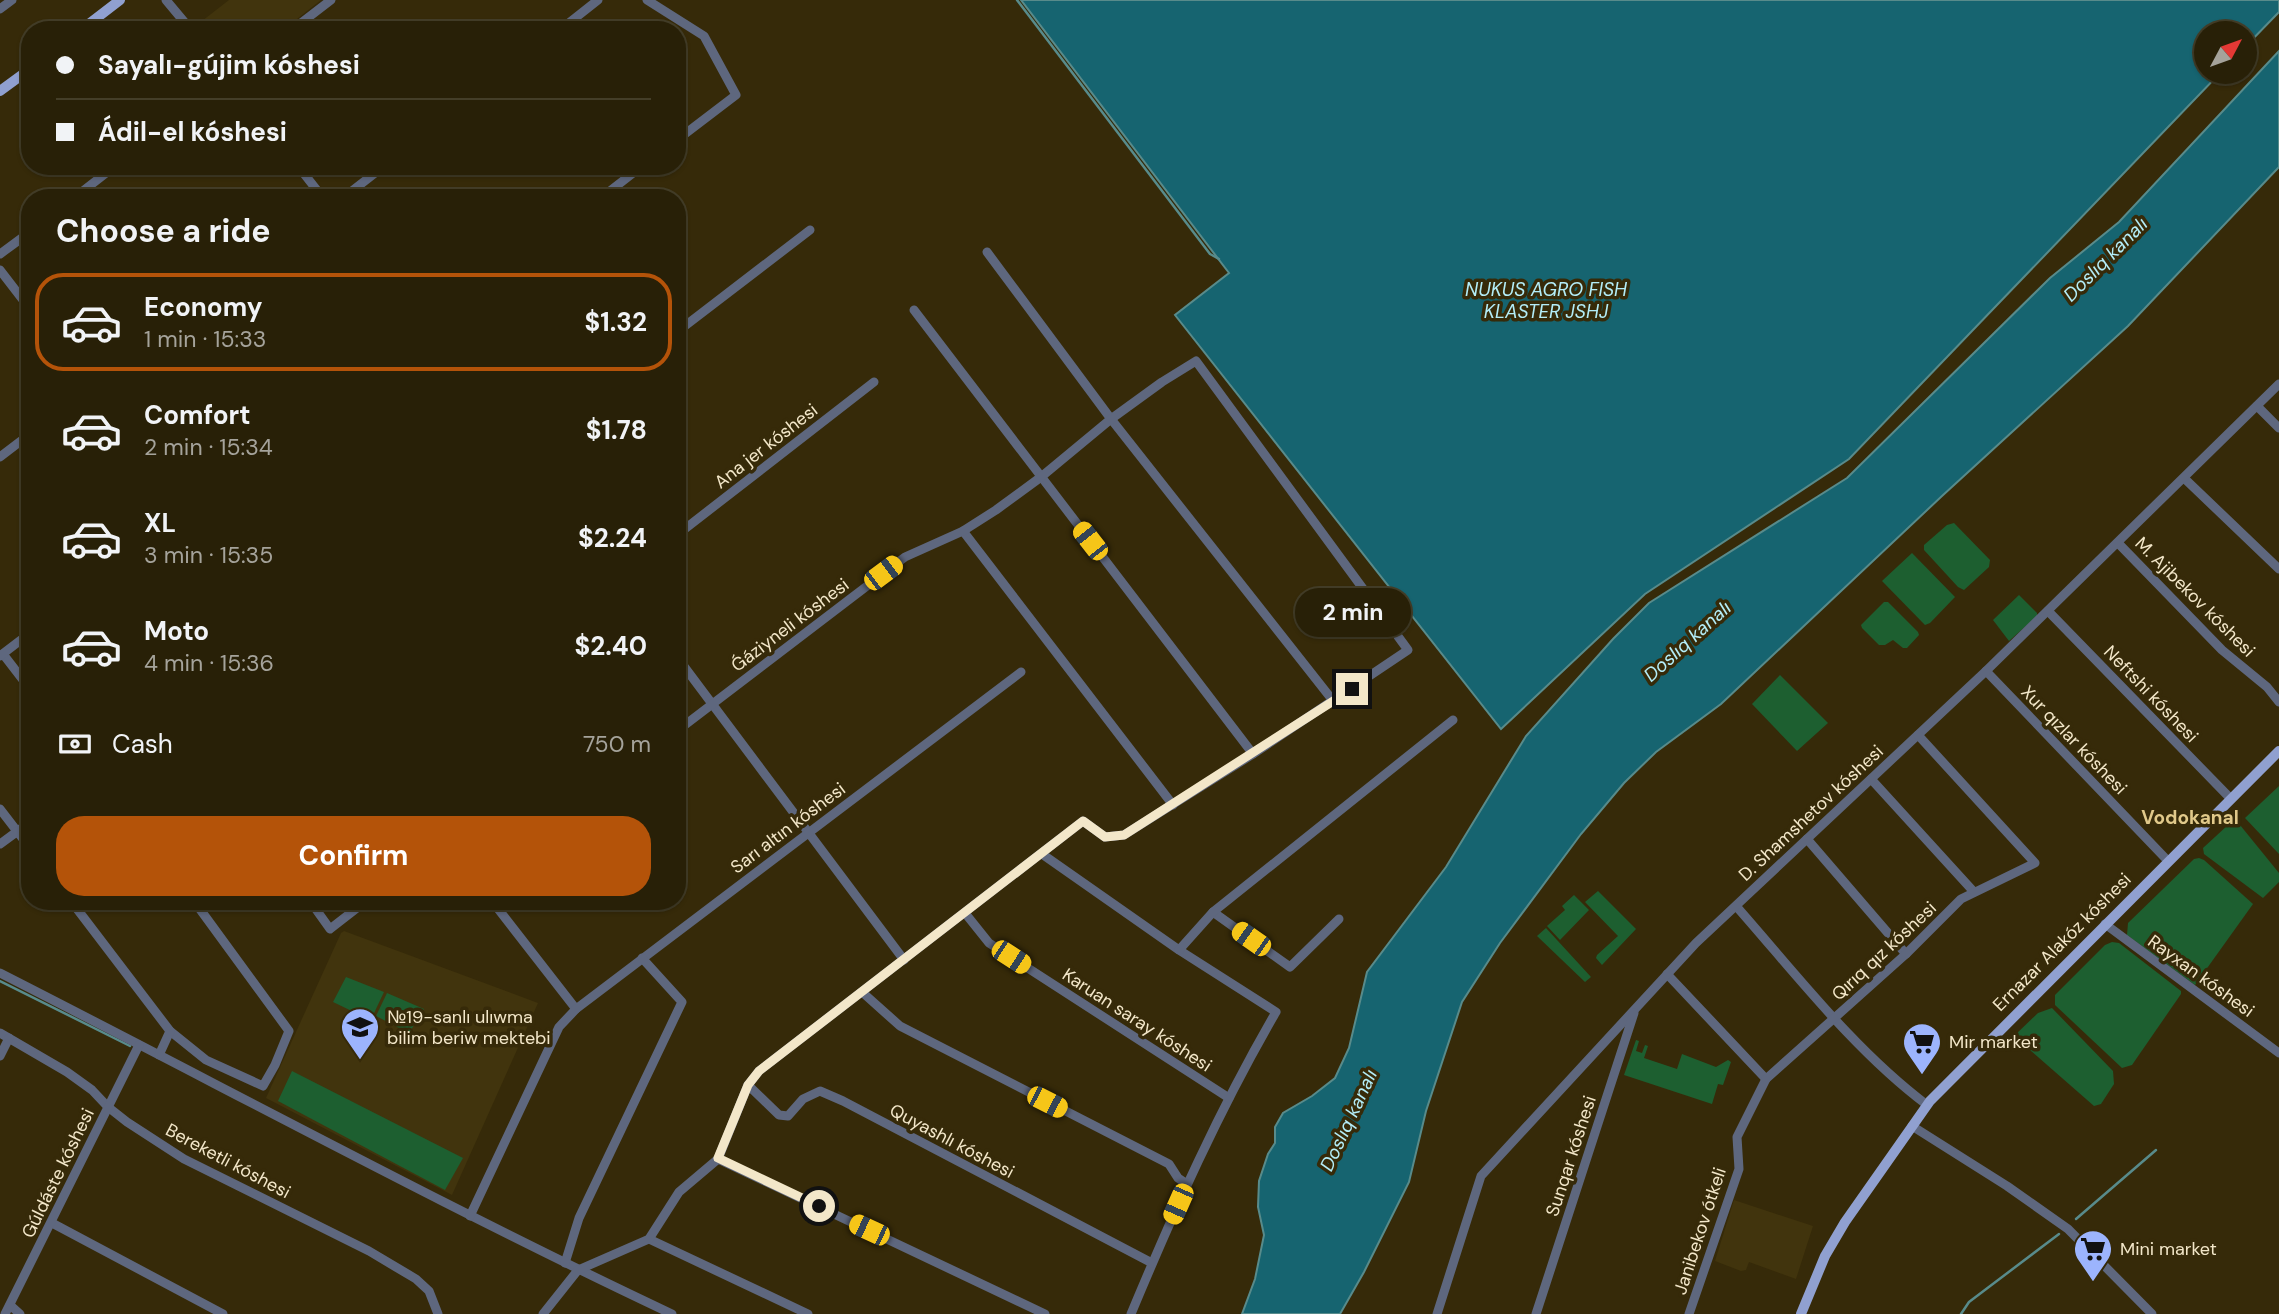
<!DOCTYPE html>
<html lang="en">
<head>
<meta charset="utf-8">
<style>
  body { margin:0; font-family:"DM Sans",sans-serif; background:#302811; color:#f1f3f6; height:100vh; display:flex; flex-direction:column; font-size:26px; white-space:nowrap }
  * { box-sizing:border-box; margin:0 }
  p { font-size:23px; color:#a5a39b }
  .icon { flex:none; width:38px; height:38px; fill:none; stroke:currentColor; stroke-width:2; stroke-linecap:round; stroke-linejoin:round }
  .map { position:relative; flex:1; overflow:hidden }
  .sheet { position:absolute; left:21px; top:189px; width:665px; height:721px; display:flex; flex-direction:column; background:#282007; border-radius:28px; box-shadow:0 2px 5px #0004,0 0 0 2px #443e28 }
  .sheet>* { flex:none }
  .banner { position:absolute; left:21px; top:21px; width:665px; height:154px; border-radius:28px; box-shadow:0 2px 5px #0004,0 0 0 2px #443e28; display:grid; align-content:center; height:154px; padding:0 35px; background:#282007 }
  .needle { width:46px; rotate:49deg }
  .fabs { position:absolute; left:2194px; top:21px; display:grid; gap:14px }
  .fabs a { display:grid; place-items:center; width:63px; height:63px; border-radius:50%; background:#282007; box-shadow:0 2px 5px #0004,0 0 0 2px #443e28; font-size:35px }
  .end { position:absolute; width:32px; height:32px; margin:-16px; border:9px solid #f3e7c9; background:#111; box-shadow:0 0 0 4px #111 }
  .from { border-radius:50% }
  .bubble { position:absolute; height:49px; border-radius:24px; background:#282007; box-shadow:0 2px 5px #0004,0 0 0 2px #443e28; font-size:23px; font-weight:700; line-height:49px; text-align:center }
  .car { position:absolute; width:21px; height:42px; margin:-21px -10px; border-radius:9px; box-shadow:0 0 5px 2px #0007; background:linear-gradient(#f5c518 24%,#345 0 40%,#f5c518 0 76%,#345 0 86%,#f5c518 0) }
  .banner b { display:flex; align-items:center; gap:24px; height:66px; font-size:26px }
  .banner b+b { border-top:2px solid #443e28 }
  .banner i { width:18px; height:18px; background:#f1f3f6 }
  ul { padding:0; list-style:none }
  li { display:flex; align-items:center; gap:21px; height:98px; margin:0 14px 10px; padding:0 21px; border:4px solid transparent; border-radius:28px }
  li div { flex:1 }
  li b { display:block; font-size:26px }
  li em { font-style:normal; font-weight:700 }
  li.active { border-color:#b45309 }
  li>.icon { width:63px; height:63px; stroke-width:1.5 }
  h2 { padding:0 35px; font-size:32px; line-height:84px }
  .pay { display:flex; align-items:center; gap:18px; height:77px; padding:0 35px; font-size:26px }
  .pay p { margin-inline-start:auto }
  .button { display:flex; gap:14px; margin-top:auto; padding:14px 35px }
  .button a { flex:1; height:80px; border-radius:28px; background:#b45309; color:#fff; font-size:28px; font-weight:700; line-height:80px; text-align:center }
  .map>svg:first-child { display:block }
  .built { fill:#41340d }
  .green { fill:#1d5f30 }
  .water { fill:#166470; stroke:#588b8b; stroke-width:2 }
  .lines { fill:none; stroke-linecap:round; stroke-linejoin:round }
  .stream { stroke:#588b8b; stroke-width:2.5 }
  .minor { stroke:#5e677e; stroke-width:9 }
  .major { stroke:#90a0d0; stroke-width:10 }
  .route { stroke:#f3e7c9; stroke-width:9 }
  .labels { text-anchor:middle; stroke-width:7; stroke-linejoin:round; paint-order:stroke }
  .street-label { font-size:18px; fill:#f3e7c9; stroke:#362a09 }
  .poi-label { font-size:18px; fill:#f3e7c9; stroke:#362a09; text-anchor:start }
  .water-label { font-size:19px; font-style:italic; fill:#b3edf8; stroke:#362a09 }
  .neighbourhood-label { font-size:19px; font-weight:bold; fill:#e1c98a; stroke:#362a09 }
</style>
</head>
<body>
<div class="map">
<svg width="2279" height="1314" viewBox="0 0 2279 1314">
  <rect width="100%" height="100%" fill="#362a09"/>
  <g class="built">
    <polygon points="229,0 321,0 283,30 209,30 202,21"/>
    <polygon points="344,931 538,1003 452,1195 266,1098 341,933"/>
    <polygon points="1734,1200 1813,1226 1796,1279 1749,1262 1746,1270 1741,1271 1715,1261"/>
  </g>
  <g class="green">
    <polygon points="1954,523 1990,560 1989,567 1964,590 1958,587 1924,550 1924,545 1947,525"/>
    <polygon points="1912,553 1955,597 1930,623 1925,625 1882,581"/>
    <polygon points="2019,595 2037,613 2037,616 2009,641 1993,620"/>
    <polygon points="1884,602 1888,602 1918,632 1919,635 1907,648 1903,648 1893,640 1885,645 1879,645 1862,628 1861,625"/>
    <polygon points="1780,675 1828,723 1797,751 1752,704"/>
    <polygon points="2279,786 2279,854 2245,818"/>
    <polygon points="2235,823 2240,825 2279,873 2279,882 2263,898 2204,854 2203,848 2228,825"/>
    <polygon points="2199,858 2204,860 2253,904 2195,985 2127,935 2128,923 2194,859"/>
    <polygon points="1598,891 1636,929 1602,965 1596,958 1597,955 1618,936 1585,902"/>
    <polygon points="1574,895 1589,910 1560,940 1547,926 1565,910 1562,906"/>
    <polygon points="1546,928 1591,977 1585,982 1537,936"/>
    <polygon points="2112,942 2119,943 2181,991 2181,994 2132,1065 2122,1068 2055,1005 2055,995 2105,945"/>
    <polygon points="346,977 384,992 368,1026 355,1019 358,1014 333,1002"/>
    <polygon points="387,993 424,1009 409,1033 376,1016"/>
    <polygon points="2052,1008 2113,1071 2114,1084 2101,1104 2094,1106 2014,1036 2038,1013"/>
    <polygon points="1636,1040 1639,1041 1636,1051 1642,1053 1645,1045 1648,1046 1644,1058 1677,1069 1682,1054 1716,1067 1728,1060 1731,1062 1723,1085 1718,1084 1712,1104 1624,1075"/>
    <polygon points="292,1071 463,1158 445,1190 278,1101"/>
  </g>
  <g class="water">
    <polygon points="1021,0 2279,0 2279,12 2245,47 2245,33 2207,33 2207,72 2221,72 1849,459 1645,594 1501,729 1175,315 1229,273"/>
    <polygon points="2279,51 2279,167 2128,326 1942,496 1721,704 1656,752 1624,783 1581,834 1500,943 1462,1002 1426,1111 1409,1182 1364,1272 1340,1314 1242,1314 1255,1279 1264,1235 1258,1207 1259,1181 1268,1154 1275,1143 1275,1127 1283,1113 1312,1096 1335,1078 1349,1048 1367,972 1446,867 1526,736 1613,639 1649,603 1847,478 2050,278 2119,222"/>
  </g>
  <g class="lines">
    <g class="stream">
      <polyline points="1017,0 1210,254 1219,259"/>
      <polyline points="0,981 130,1046"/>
      <polyline points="2076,1219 2156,1150"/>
      <polyline points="1961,1314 1969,1302 2059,1234"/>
    </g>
    <g class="minor">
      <polyline points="166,0 191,30"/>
      <polyline points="647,0 704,36 736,95 677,140"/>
      <polyline points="0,9 12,0"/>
      <polyline points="292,30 331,0"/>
      <polyline points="560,30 598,0"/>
      <polyline points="298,166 323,198"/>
      <polyline points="74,198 115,166"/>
      <polyline points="343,198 384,166"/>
      <polyline points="601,198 642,166"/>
      <polyline points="987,252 1111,419 1334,702"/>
      <polyline points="0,254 30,232"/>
      <polyline points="0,270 30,309"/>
      <polyline points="914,310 1253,754"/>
      <polyline points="677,332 810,230"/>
      <polyline points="2257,406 2279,428"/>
      <polyline points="0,457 30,434"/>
      <polyline points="2185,479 2279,569"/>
      <polyline points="963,531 1173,805"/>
      <polyline points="677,535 874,382"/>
      <polyline points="2118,543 2222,650 2267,687 2279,702"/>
      <polyline points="2048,611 2231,799"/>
      <polyline points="3,654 30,689"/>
      <polyline points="0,656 30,633"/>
      <polyline points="677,657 904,960"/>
      <polyline points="1986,671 2168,861"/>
      <polyline points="1871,779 1974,892"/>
      <polyline points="0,809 30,848"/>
      <polyline points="1807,839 1906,954"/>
      <polyline points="0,844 30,822"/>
      <path d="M1042,854L1179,950L1276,1012C1220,1108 1174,1211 1131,1314"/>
      <polyline points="71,901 170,1031 206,1060 263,1086 275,1065 289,1031 194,901"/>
      <polyline points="310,901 330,929 366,901"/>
      <polyline points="492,901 576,1009"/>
      <path d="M1736,906C1796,974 1854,1050 1927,1105"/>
      <polyline points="1213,912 1290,967 1339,919"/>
      <polyline points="965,913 989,943 1229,1098"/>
      <polyline points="2105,924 2279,1053"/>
      <polyline points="1179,950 1213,912 1453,720"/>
      <path d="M0,973C224,1087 445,1207 672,1314"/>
      <polyline points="1667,974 1766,1079"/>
      <polyline points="862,992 900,1026 1169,1164 1178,1178 1187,1184"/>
      <polyline points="0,1033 67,1072 92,1090 108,1107 127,1122 184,1159 369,1251 416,1279 429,1291 438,1314"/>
      <polyline points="159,1055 170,1031"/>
      <polyline points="0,1056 9,1038"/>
      <polyline points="748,1085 779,1115 788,1116 803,1099 820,1091 843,1101 1152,1263"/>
      <polyline points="1912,1126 2007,1186 2068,1229 2152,1314"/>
      <polyline points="718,1159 1045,1314"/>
      <polyline points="470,1216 559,1027 576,1009 1021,672"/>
      <polyline points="52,1223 223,1314"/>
      <polyline points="649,1239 808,1314"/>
      <polyline points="565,1263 579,1218 682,1002 642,958"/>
      <polyline points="10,1305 20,1314"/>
      <polyline points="5,1314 139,1045"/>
      <polyline points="543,1314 578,1270 649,1239 679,1192 718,1159 748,1085 759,1071 1083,821 1105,837 1124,835 1253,754 1408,650 1196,361 1162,382 1111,419 1041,477 996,510 963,531 905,557 677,731"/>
      <polyline points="1437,1314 1481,1176 1696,943 1986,671 2279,384"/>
      <polyline points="1536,1314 1634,1013"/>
      <polyline points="1689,1314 1739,1169 1737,1137 1766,1079 1906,954 1961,899 2035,863 1918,735"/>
    </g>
    <g class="major">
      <polyline points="81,30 120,0"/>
      <polyline points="0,91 30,69"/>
      <polyline points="1801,1314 1825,1256 1845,1222 1930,1101 2279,751"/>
    </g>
  </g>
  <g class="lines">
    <polyline class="route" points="819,1206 718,1158 748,1085 759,1071 1083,821 1105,837 1124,835 1352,689"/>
  </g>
  <defs>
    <symbol id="school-pin" viewBox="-11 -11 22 30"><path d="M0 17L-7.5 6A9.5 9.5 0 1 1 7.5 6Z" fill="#9cb4fd" stroke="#362a09"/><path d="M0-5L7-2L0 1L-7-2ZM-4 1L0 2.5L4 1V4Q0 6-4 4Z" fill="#111"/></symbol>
    <symbol id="supermarket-pin" viewBox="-11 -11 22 30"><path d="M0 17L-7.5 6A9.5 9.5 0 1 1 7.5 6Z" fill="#9cb4fd" stroke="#362a09"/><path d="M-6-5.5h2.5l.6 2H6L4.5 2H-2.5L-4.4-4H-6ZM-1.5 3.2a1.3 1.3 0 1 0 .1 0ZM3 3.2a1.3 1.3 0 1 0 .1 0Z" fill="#111"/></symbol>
  </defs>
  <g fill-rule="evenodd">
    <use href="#school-pin" x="338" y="1005" width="44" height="60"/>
    <use href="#supermarket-pin" x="1900" y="1020" width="44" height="60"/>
    <use href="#supermarket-pin" x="2071" y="1227" width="44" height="60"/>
  </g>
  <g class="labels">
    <g class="street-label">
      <text transform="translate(766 446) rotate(-38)" y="6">Ana jer kóshesi</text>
      <text transform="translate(2195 597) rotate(45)" y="6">M. Ajibekov kóshesi</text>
      <text transform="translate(790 625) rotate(-37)" y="6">Ǵáziyneli kóshesi</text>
      <text transform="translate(2151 694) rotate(46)" y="6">Neftshi kóshesi</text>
      <text transform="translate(2074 740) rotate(46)" y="6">Xur qızlar kóshesi</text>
      <text transform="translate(1811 813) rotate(-43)" y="6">D. Shamshetov kóshesi</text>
      <text transform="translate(788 828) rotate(-37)" y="6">Sarı altın kóshesi</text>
      <text transform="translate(2062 942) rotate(-45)" y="6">Ernazar Alakóz kóshesi</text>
      <text transform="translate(1884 951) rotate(-43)" y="6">Qırıq qız kóshesi</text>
      <text transform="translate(2201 976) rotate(36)" y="6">Rayxan kóshesi</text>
      <text transform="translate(1137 1020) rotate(33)" y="6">Karuan saray kóshesi</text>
      <text transform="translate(952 1141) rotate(28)" y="6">Quyashlı kóshesi</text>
      <text transform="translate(1571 1156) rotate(-72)" y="6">Sunqar kóshesi</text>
      <text transform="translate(228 1161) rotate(28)" y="6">Bereketli kóshesi</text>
      <text transform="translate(58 1173) rotate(-64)" y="6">Gúldáste kóshesi</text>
      <text transform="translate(1700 1231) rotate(-72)" y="6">Janibekov ótkeli</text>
    </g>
    <g class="poi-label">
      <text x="387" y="1023">№19-sanlı ulıwma<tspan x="387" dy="21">bilim beriw mektebi</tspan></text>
      <text x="1949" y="1048">Mir market</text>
      <text x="2120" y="1255">Mini market</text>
    </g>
    <g class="water-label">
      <text transform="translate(2105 259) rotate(-45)" y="7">Doslıq kanalı</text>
      <text x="1546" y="296">NUKUS AGRO FISH<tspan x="1546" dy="22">KLASTER JSHJ</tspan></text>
      <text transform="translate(1687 641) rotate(-42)" y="7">Doslıq kanalı</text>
      <text transform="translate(1348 1120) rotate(-65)" y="7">Doslıq kanalı</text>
    </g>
    <g class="neighbourhood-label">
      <text x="2190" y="824">Vodokanal</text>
    </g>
  </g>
</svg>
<div class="fabs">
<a><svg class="needle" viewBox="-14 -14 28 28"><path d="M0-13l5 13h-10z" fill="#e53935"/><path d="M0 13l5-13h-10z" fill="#a5a39b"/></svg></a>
</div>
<i class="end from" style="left:819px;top:1206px"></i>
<i class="end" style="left:1352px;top:689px"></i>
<div class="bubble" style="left:1295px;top:588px;width:116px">2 min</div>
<i class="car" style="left:1090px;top:541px;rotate:322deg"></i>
<i class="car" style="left:883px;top:573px;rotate:53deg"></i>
<i class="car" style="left:1251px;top:939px;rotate:305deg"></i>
<i class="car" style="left:1011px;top:957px;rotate:123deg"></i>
<i class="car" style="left:1047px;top:1102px;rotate:117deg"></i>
<i class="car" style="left:1178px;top:1204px;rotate:204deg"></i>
<i class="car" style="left:869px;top:1230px;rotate:295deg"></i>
<div class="banner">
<b><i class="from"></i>Sayalı-gújim kóshesi</b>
<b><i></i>Ádil-el kóshesi</b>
</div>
<section class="sheet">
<h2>Choose a ride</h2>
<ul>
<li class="active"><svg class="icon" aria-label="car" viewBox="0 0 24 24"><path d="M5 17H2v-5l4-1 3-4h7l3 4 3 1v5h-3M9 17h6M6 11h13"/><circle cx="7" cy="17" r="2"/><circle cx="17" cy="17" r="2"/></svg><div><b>Economy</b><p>1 min · 15:33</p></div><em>$1.32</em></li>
<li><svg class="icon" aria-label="car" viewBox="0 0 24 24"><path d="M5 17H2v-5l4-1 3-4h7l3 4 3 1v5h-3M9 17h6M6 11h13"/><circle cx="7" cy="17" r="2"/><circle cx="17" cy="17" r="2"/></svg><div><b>Comfort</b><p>2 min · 15:34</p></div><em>$1.78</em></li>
<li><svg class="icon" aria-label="car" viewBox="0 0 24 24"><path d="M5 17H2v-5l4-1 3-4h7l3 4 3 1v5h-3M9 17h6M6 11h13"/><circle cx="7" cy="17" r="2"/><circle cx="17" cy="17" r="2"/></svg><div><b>XL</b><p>3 min · 15:35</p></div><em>$2.24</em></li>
<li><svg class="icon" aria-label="car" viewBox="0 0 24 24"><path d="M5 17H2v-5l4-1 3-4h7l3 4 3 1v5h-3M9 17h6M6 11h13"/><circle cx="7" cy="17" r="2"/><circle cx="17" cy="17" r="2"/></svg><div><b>Moto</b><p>4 min · 15:36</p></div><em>$2.40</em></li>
</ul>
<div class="pay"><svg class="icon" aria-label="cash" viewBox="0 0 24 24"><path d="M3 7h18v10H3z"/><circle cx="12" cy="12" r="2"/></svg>Cash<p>750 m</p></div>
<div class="button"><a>Confirm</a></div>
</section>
</div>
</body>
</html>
